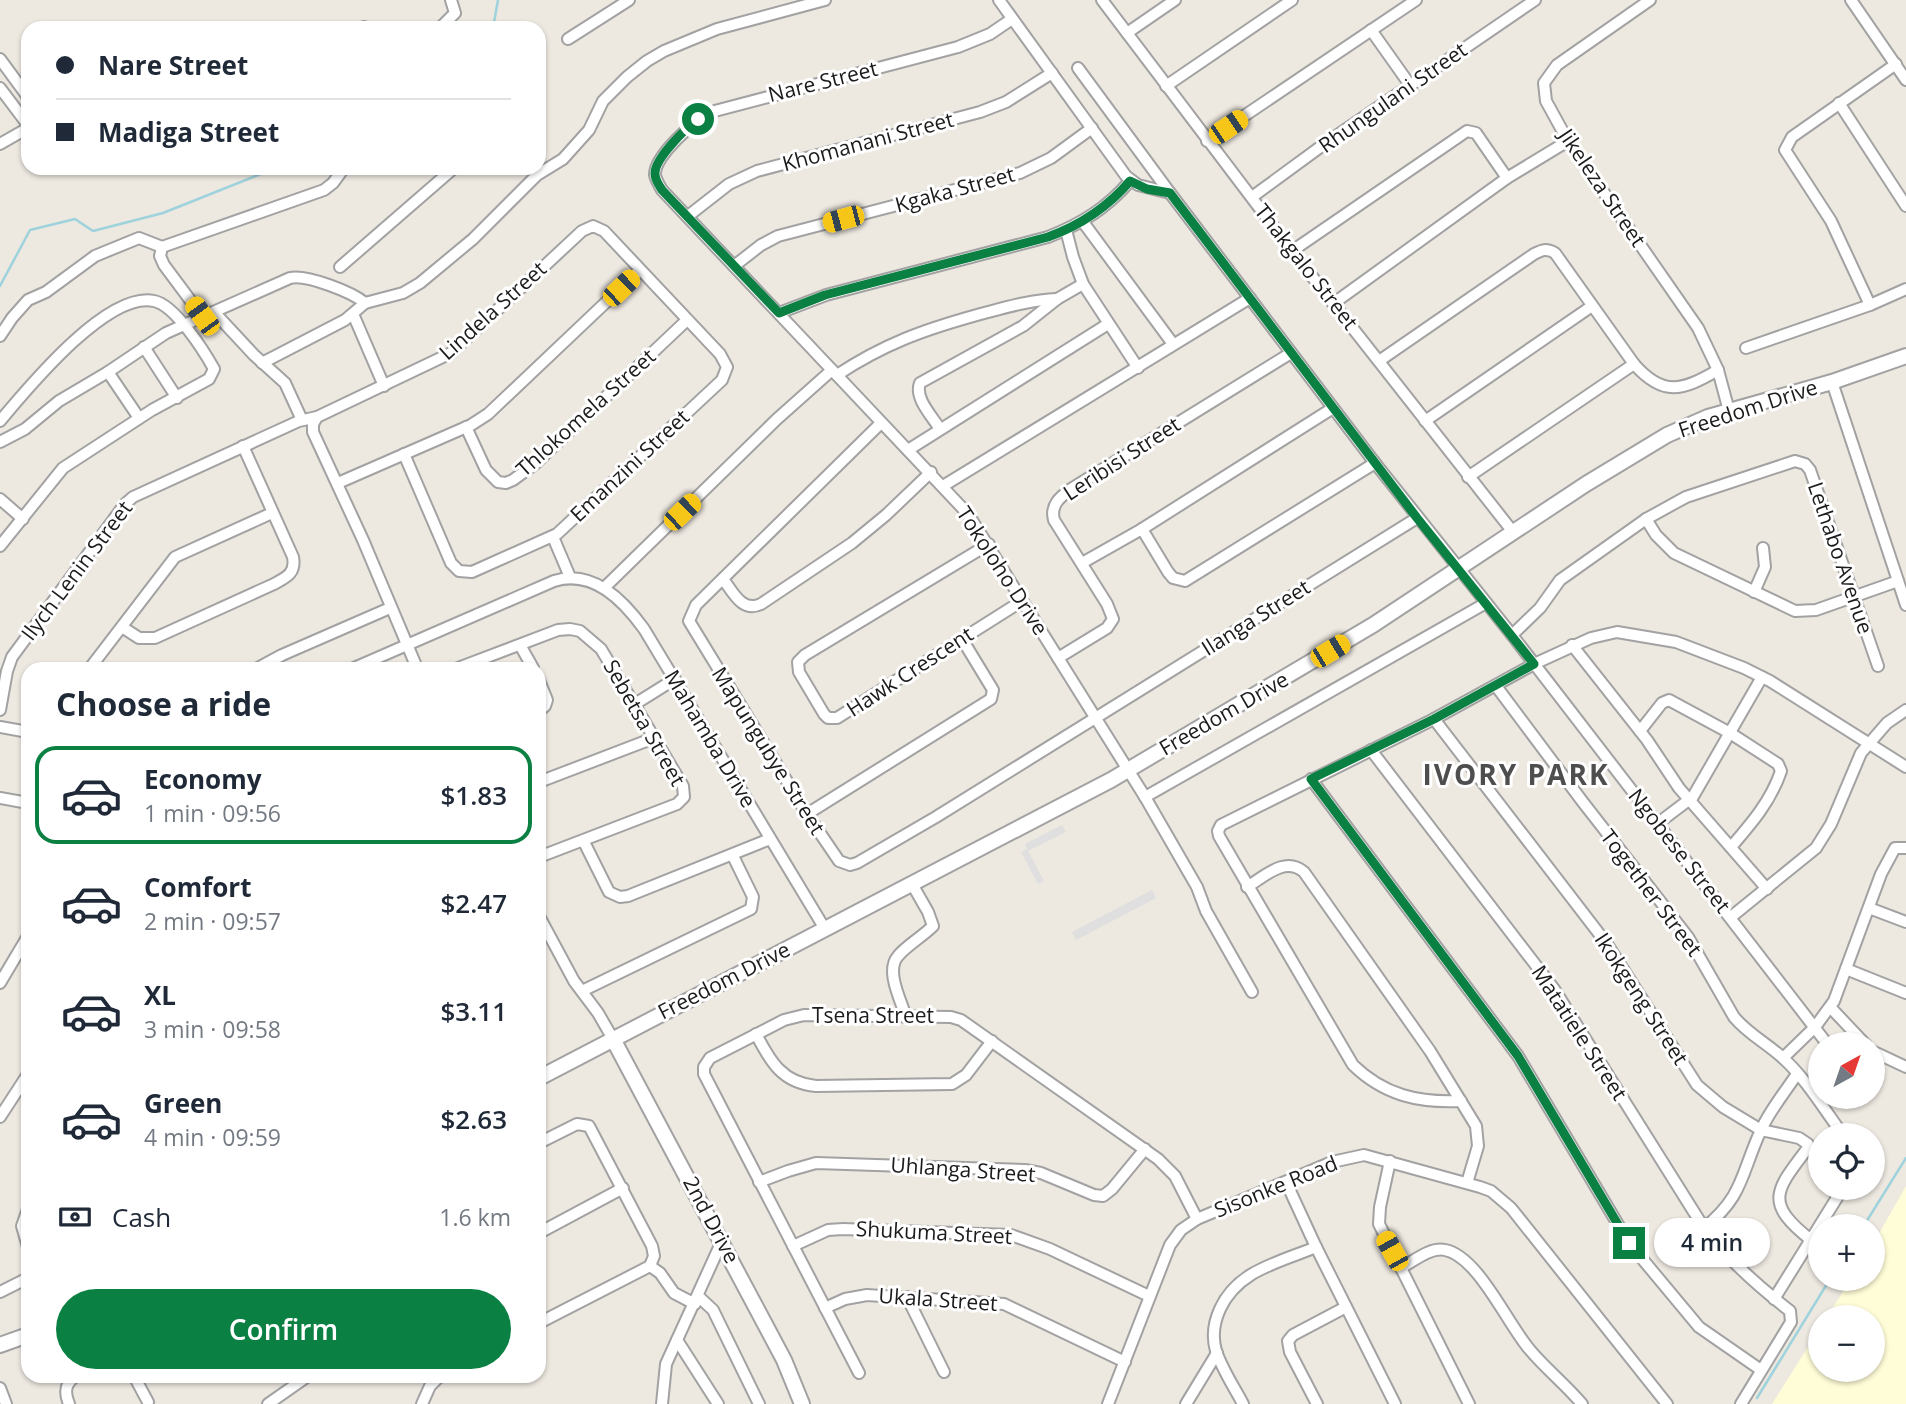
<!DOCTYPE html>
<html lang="en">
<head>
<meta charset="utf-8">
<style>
  body { margin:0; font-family:"Open Sans",sans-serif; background:#f6f6f7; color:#1f2937; height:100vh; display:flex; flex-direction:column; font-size:26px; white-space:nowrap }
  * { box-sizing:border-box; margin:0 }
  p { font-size:23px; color:#747a83 }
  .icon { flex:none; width:38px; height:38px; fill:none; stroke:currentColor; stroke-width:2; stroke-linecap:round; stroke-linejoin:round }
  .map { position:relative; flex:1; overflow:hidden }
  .sheet { position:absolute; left:21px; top:662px; width:525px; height:721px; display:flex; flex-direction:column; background:#fff; border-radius:21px; box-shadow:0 2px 5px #0004 }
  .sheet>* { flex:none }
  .hud { position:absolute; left:21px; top:21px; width:525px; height:154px; border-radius:21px; box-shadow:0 2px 5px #0004; display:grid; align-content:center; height:154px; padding:0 35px; background:#fff }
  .needle { width:46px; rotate:40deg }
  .controls { position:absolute; left:1808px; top:1032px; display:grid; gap:14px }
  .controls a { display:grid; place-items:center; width:77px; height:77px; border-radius:50%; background:#fff; box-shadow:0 2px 5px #0004; font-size:35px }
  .end { position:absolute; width:32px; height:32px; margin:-16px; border:9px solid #0b8043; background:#fff; box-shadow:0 0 0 4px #fff }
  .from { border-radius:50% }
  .bubble { position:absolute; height:49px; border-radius:24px; background:#fff; box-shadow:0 2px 5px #0004; font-size:23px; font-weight:600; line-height:49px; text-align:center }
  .car { position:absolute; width:21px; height:42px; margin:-21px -10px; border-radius:9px; box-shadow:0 0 5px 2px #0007; background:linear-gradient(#f5c518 24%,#345 0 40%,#f5c518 0 76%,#345 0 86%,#f5c518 0) }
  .hud b { display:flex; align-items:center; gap:24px; height:66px; font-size:26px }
  .hud b+b { border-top:2px solid #e0e1e3 }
  .hud i { width:18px; height:18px; background:#1f2937 }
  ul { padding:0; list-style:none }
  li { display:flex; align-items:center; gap:21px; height:98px; margin:0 14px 10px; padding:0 21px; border:4px solid transparent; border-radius:21px }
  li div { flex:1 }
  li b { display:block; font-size:26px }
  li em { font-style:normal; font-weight:600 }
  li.on { border-color:#0b8043 }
  li>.icon { width:63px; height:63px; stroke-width:1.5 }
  h2 { padding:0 35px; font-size:32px; line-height:84px }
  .pay { display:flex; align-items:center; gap:18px; height:77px; padding:0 35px; font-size:26px }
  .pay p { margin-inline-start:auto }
  .primary-button { display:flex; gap:14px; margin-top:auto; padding:14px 35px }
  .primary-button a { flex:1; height:80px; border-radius:42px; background:#0b8043; color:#fff; font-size:28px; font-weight:600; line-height:80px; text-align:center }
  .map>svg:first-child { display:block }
  .education { fill:#fffdd7 }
  .parking { fill:#dfdfdf }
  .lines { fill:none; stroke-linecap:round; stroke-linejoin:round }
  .stream { stroke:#9ed2dc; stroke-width:2.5 }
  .minor-casing { stroke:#a2a2a2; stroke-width:14 }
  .tertiary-casing { stroke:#a2a2a2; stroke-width:18 }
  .minor { stroke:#fff; stroke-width:10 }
  .tertiary { stroke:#fff; stroke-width:14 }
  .route { stroke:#0b8043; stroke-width:9 }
  .labels { text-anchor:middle; stroke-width:6; stroke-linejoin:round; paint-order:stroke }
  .street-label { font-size:21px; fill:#1b1b1b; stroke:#fff }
  .district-label { font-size:28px; font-weight:bold; letter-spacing:2px; fill:#4e4e4e; stroke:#fff }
</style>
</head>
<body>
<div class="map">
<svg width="1906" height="1404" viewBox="0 0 1906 1404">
  <rect width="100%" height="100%" fill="#ede8e0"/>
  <polygon class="education" points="1906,1186 1906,1404 1772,1404 1820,1328 1820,1370 1872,1370 1872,1318 1826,1318 1851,1279 1872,1279 1873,1244"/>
  <g class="parking">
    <polygon points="1062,825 1066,832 1028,851 1044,881 1038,884 1021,852 1027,849 1025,844"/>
    <polygon points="1152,890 1156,898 1076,940 1072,932"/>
  </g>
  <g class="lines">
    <g class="stream">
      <polyline points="493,28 498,0"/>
      <polyline points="0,286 30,230 75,219 93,231 163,213 276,168"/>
      <polyline points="1863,1227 1906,1158"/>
      <polyline points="1757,1398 1830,1279"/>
    </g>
    <defs>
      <g id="minor">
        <polyline points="999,0 1126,176 1138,185 1170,193"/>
        <polyline points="1102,0 1292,251 1513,532"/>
        <polyline points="1650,0 1557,65 1544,83 1546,101 1568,141 1698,328 1718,370 1729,411"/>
        <polyline points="1851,0 1906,80"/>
        <path d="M1012,19L990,34L958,47L711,112C695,120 654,156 655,175C656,180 659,185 662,190L968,514L1145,797L1197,887L1206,911L1252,992"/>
        <polyline points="362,28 364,27"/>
        <polyline points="440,28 455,13 451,0"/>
        <polyline points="1371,30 1410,85"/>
        <polyline points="1127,33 1175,0"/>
        <polyline points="568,39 629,0"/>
        <polyline points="0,59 28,97"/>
        <polyline points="1078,68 1170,193 1375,463 1512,635 1828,1045"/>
        <polyline points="1166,86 1292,0"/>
        <polyline points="0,88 28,125"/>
        <polyline points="1839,103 1906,206"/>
        <polyline points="1207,141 1416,0"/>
        <polyline points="0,144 28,128"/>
        <polyline points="1252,197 1323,145 1535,0"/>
        <polyline points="688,216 729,184 757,171 980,112 1006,102 1052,73"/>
        <polyline points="1083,222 1173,344"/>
        <polyline points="1066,230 1073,257 1083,284"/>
        <polyline points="162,247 160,256 164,265 202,316"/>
        <polyline points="1292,251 1467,131 1476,133 1507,178"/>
        <polyline points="734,266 761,245 778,236 1020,173 1051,158 1092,128"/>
        <polyline points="340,267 454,168"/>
        <polyline points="1334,303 1507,178 1568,141"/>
        <polyline points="1870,305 1831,221 1785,150 1792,137 1896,64"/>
        <polyline points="214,312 254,355 285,383 302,420"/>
        <path d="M779,313L826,295L1048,237C1081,224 1107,208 1130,181"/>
        <polyline points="353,314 384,386"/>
        <polyline points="0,336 12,318 28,300 46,292 95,256 139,238 162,247 324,190 333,183 344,168"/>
        <polyline points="144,347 177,398"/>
        <polyline points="1746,348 1870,305 1906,289"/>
        <path d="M1379,361L1534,254C1542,250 1546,248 1555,253L1634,364C1663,397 1682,391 1718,370"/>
        <polyline points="262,363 345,320 365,303 403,293 420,283 473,239 537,175 563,159 589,130 603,101 627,77 647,61 664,51 717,29 825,0"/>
        <polyline points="108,372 139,418"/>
        <path d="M837,375C884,344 923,330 977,315C1004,308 1029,300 1057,299"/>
        <polyline points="1832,382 1906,605"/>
        <path d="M0,421C28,388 107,291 154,301C175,305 204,351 214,369L209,379L152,410L63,468L0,546"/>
        <polyline points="1425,421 1592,306"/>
        <polyline points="881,423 696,605 689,621 807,814 839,861 850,865 857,863 936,817 1417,518"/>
        <polyline points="466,427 486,470 498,482 506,483 513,480 536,463 687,320"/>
        <path d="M940,429C932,416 914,398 920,383L1023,326L1057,299L1083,284L1138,368"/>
        <path d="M0,442L25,429L59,401L108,372L166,333L290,278C306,274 352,292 365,303"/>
        <polyline points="908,450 1108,324"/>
        <polyline points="404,454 451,563 459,571 472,572 557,534 722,380 727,367 720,354 604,231 593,226 582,231 451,353 317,417 313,424 313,432 363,540 417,668"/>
        <polyline points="1468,477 1634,364"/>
        <polyline points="338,483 471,425 488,414 640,270"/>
        <polyline points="943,486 1250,298"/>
        <polyline points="0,499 23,519"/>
        <polyline points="1646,519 1656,535 1674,553 1795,611 1816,610 1898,581"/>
        <polyline points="1142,529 1168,572 1173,578 1185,581 1375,463"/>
        <polyline points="553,537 570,577"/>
        <polyline points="989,544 805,655 798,662 799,672 824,714 828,718 837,718 1022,601"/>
        <polyline points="1082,563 1142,529 1333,408"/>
        <path d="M723,579C733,592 742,613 761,604L852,543L886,515L931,472"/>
        <polyline points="604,588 777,419 832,370"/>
        <polyline points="1754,592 1765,567 1763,548"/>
        <path d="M122,627L139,638H155L274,584C287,577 296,573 293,557L243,446"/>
        <polyline points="1512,635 1540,608 1560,580 1646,519 1686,497 1795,461 1805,464 1810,470 1878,666"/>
        <polyline points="520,645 533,668"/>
        <polyline points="1572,645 1647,740 1679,788 1767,889"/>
        <path d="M1058,658L1107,628L1113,619L1107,604L1054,520C1050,505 1060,497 1071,489L1291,353"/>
        <polyline points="90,668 175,557 272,513"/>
        <polyline points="258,668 282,655 390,608"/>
        <path d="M354,668L554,581C593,569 623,600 644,629L825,929"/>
        <polyline points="458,668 558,630 570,629 580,631 601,649 683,786 684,797 677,804 539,857"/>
        <polyline points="539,680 547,700 545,706 539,711"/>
        <path d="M1496,686L1582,801L1688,937L1734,1017C1748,1034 1768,1044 1784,1059C1807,1080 1825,1111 1844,1136"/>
        <polyline points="635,704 675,679"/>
        <polyline points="0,710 7,671 12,657 125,504 133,497 299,421 317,417"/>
        <path d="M1434,719L1607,944L1697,1085L1723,1107L1761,1130L1799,1138L1808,1144L1807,1149C1775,1191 1764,1203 1811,1240"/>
        <polyline points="0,727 28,732"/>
        <path d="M1640,731L1662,703L1669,700L1730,733L1778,764L1781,771C1771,801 1751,824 1731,847"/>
        <path d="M1371,750L1554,989L1704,1228C1728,1260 1759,1287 1790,1311L1791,1322L1741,1404"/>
        <polyline points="1311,779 1518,1056 1629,1243 1699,1327 1761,1370"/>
        <polyline points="539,782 654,738"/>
        <polyline points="1145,797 1486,603"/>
        <polyline points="0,798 28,803"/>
        <polyline points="1691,800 1762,677"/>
        <polyline points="807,814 991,699 993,690 962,639"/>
        <polyline points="1657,824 1690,799"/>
        <polyline points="584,842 609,892 620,897 628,896 770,839"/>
        <path d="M1247,887C1265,876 1285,856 1304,872L1430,1051L1476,1126L1478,1146L1467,1183"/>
        <polyline points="1869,908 1906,922"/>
        <polyline points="539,916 574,981 598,1013 613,1039"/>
        <polyline points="1731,917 1816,848 1831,824 1861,753 1887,723 1906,710"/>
        <polyline points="1846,969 1906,993"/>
        <polyline points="0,983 28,936"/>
        <polyline points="582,991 751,909 753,897 733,856"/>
        <polyline points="1831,1008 1866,1045"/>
        <path d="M906,1017C901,1000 885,971 898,956C907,945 922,937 933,926L928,912L912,884"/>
        <path d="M756,1034C770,1061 782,1083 816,1086L952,1084L966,1075L992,1041"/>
        <polyline points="1872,1051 1906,1067"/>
        <polyline points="1783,1058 1815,1027 1834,1001 1881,874 1895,848 1906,848"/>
        <path d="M1461,1101C1418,1103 1384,1095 1353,1065L1219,836L1218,831L1221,825L1434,719L1534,664L1591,638L1617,632L1676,642L1744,668L1770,681L1906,767"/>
        <polyline points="0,1117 28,1074"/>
        <polyline points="539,1143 577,1124 589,1126 652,1246 654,1256 650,1266"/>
        <polyline points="1390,1161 1380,1207 1379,1224 1469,1404"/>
        <polyline points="759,1182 788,1171 816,1163 1025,1170 1041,1173 1094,1195 1103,1196 1112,1189 1145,1149"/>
        <polyline points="1286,1182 1316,1247 1395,1404"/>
        <polyline points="28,1209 22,1226 28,1247"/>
        <path d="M1704,1228C1744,1196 1741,1173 1761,1130C1770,1110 1785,1092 1797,1074"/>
        <polyline points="539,1233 623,1188"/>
        <polyline points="793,1246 828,1230 843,1229 1011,1235 1050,1249 1149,1296"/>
        <polyline points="650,1266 660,1273 674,1293 695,1304"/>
        <path d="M1401,1268C1414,1261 1430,1247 1445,1250C1478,1256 1508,1325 1530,1350C1546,1369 1566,1385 1582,1404"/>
        <polyline points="0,1292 28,1278"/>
        <polyline points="698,1296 713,1310 759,1404"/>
        <polyline points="907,1297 944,1372"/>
        <polyline points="1774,1299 1843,1188"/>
        <polyline points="825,1308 845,1299 867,1295 1004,1304 1125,1362"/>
        <polyline points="539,1323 650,1266"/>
        <polyline points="677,1340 718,1404"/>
        <polyline points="859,1373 704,1074 704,1067 710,1058 784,1020 804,1015 951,1017 961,1020 1158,1159 1175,1176 1197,1219"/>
        <polyline points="134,1376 148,1402"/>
        <polyline points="0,1388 6,1404"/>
        <path d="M69,1404C64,1392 65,1383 76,1376"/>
        <polyline points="268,1404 308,1376"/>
        <polyline points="422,1404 430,1386 440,1376"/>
        <polyline points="662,1404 666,1364 722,1241"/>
        <polyline points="1108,1404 1170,1245 1181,1230 1197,1219 1332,1162 1364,1155 1480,1187 1491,1191 1511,1208 1667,1404"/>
        <polyline points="1186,1404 1217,1353"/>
        <path d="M1243,1404C1234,1387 1222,1369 1216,1351C1212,1337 1214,1322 1220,1309C1238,1270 1278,1263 1316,1247"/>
        <polyline points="1317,1404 1290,1352 1288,1341 1293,1335 1346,1307"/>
      </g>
      <g id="tertiary">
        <polyline points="613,1039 784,1360 802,1404"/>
        <polyline points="539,1078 1111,780 1373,625 1586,484 1667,435 1708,417 1832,382 1906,356"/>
        <polyline points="0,1345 28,1335"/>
      </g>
    </defs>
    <use href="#minor" class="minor-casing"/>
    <use href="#tertiary" class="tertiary-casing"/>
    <use href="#minor" class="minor"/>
    <use href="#tertiary" class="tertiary"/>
  </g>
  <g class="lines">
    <path class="route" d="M698,119C686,128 654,159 655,174C655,180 659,185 662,190L779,313L825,295L1048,237C1081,225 1107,208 1130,181L1147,189L1170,193L1417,518L1534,664L1434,719L1311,779L1518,1056L1629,1243"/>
  </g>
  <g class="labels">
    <g class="street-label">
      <text transform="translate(823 82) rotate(-14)" y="7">Nare Street</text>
      <text transform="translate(1393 98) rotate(-35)" y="7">Rhungulani Street</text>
      <text transform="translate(868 142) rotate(-15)" y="7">Khomanani Street</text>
      <text transform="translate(1602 188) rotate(56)" y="7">Jikeleza Street</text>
      <text transform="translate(955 190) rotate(-15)" y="7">Kgaka Street</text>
      <text transform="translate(1306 267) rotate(52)" y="7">Thakgalo Street</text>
      <text transform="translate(493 311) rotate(-42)" y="7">Lindela Street</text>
      <text transform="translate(1748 409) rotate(-18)" y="7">Freedom Drive</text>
      <text transform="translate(586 413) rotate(-42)" y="7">Thlokomela Street</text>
      <text transform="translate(1122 459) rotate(-33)" y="7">Leribisi Street</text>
      <text transform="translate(630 466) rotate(-43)" y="7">Emanzini Street</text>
      <text transform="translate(1840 558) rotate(71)" y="7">Lethabo Avenue</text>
      <text transform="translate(77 571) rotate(-53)" y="7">Ilych Lenin Street</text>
      <text transform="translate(1002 571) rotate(57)" y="7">Tokoloho Drive</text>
      <text transform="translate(1256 618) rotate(-32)" y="7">Ilanga Street</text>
      <text transform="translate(910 672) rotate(-33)" y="7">Hawk Crescent</text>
      <text transform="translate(1224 714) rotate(-30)" y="7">Freedom Drive</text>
      <text transform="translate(644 723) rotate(60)" y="7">Sebetsa Street</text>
      <text transform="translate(710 739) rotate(59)" y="7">Mahamba Drive</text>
      <text transform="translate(768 751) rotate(58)" y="7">Mapungubye Street</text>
      <text transform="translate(1679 851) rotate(52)" y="7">Ngobese Street</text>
      <text transform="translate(1651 893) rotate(53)" y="7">Together Street</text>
      <text transform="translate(724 981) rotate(-27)" y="7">Freedom Drive</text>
      <text transform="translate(1641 999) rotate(57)" y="7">Ikokgeng Street</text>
      <text x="873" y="1023">Tsena Street</text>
      <text transform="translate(1579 1033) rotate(57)" y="7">Matatiele Street</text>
      <text transform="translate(963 1170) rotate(4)" y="7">Uhlanga Street</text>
      <text transform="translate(1276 1187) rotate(-22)" y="7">Sisonke Road</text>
      <text transform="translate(711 1220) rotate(62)" y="7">2nd Drive</text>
      <text transform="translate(934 1233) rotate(3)" y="7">Shukuma Street</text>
      <text transform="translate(938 1300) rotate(4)" y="7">Ukala Street</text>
    </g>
    <g class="district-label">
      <text x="1516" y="785">IVORY PARK</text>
    </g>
  </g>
</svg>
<div class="controls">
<a><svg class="needle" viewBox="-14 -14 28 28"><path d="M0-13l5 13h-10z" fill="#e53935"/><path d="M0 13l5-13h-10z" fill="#747a83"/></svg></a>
<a><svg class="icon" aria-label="locate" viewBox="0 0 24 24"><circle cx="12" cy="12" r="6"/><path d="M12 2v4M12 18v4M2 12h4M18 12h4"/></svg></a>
<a>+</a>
<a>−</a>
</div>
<i class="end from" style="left:698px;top:119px"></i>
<i class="end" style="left:1629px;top:1243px"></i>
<div class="bubble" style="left:1654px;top:1218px;width:116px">4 min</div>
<i class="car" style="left:1228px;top:127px;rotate:56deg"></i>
<i class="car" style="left:843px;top:219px;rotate:255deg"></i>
<i class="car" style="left:621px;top:288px;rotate:46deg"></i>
<i class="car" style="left:202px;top:316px;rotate:324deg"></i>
<i class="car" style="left:682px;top:512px;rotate:46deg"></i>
<i class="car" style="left:1330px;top:651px;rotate:59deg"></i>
<i class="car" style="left:1392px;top:1251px;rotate:331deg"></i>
<div class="hud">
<b><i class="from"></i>Nare Street</b>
<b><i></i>Madiga Street</b>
</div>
<section class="sheet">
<h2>Choose a ride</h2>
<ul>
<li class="on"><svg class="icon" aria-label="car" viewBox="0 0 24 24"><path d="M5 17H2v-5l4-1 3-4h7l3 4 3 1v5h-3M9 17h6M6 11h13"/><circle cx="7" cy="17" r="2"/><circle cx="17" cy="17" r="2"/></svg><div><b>Economy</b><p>1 min · 09:56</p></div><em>$1.83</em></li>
<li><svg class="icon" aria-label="car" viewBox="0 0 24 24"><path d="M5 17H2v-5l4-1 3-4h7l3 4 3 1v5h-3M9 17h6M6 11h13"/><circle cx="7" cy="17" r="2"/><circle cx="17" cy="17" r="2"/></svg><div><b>Comfort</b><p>2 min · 09:57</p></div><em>$2.47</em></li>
<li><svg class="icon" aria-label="car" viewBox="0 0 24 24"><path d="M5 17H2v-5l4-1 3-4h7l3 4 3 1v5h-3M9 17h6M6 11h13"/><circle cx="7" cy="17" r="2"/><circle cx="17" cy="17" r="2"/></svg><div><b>XL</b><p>3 min · 09:58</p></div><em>$3.11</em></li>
<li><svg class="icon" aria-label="car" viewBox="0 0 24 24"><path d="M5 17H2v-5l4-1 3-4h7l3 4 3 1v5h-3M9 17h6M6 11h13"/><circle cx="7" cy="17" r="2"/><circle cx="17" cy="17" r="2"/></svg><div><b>Green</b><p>4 min · 09:59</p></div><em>$2.63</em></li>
</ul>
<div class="pay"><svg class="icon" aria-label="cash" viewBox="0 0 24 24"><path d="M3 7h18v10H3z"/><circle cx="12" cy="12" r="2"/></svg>Cash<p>1.6 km</p></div>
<div class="primary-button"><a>Confirm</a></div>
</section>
</div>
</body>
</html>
